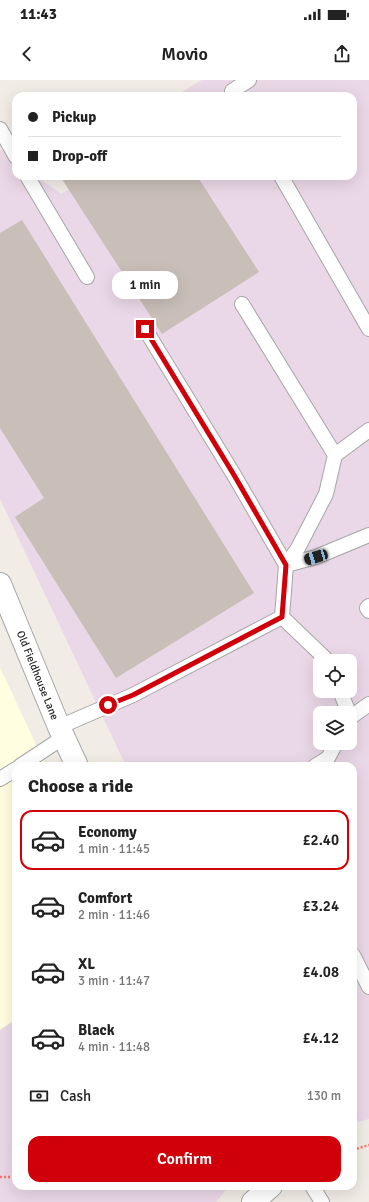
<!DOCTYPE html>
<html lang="en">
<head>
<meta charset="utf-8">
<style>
  body { margin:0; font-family:Signika,sans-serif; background:#f2f2f2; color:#222; height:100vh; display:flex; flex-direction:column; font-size:15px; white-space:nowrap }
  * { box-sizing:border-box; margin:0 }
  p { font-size:13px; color:#767676 }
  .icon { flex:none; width:22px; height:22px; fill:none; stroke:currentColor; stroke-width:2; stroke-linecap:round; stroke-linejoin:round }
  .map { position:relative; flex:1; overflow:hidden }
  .sheet { position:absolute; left:12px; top:682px; width:345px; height:428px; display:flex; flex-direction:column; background:#fff; border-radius:12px; box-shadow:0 4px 16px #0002 }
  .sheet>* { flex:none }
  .banner { position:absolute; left:12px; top:12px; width:345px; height:88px; border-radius:12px; box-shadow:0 4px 16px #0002; display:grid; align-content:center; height:88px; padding:0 16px; background:#fff }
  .controls { position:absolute; left:313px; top:574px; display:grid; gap:8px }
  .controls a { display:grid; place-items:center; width:44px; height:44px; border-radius:8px; background:#fff; box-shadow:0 4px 16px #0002; font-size:20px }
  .end { position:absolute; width:18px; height:18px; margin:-9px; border:5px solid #cf000a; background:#fff; box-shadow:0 0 0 2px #fff }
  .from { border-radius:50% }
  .bubble { position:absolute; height:28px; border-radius:12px; background:#fff; box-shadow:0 4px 16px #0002; font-size:13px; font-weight:600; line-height:28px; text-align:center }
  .car { position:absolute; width:12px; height:24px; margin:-12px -6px; border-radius:5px; box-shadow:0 0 3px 1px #0007; background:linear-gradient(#222 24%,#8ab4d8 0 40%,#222 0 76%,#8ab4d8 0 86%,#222 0) }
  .banner b { display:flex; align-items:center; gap:14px; height:38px; font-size:15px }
  .banner b+b { border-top:1px solid #e0e0e0 }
  .banner i { width:10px; height:10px; background:#222 }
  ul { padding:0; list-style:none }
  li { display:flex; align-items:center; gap:12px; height:60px; margin:0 8px 6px; padding:0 8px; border:2px solid transparent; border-radius:12px }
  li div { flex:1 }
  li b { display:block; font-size:15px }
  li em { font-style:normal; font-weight:600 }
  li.on { border-color:#cf000a }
  li>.icon { width:36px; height:36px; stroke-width:1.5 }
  h2 { padding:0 16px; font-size:18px; line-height:48px }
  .pay { display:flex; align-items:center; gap:10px; height:44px; padding:0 16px; font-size:15px }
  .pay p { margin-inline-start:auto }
  .cta { display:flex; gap:8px; margin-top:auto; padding:8px 16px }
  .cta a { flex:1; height:46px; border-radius:12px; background:#cf000a; color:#fff; font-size:16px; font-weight:600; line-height:46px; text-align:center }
  .status { display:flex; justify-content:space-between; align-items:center; height:28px; padding:0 20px; background:#fff; direction:ltr }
  .status svg { height:11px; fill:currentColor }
  header { display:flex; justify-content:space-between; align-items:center; height:52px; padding:0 16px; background:#fff; font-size:18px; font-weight:600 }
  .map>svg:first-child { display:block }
  .industrial { fill:#ead7e7; fill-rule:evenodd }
  .education { fill:#fffee0 }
  .building { fill:#c9beb8 }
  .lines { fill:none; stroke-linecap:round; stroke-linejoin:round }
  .service-casing { stroke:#a6a6a6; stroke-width:16 }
  .minor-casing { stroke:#a6a6a6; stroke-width:24 }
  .path { stroke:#ff7068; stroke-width:2.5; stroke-dasharray:2 2; stroke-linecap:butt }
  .service { stroke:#fff; stroke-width:14 }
  .minor { stroke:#fff; stroke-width:22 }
  .route { stroke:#cf000a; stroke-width:5 }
  .labels { text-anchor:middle; stroke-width:3; stroke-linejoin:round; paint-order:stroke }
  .street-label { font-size:11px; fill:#1f1f1f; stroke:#fff }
</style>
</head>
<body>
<div class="status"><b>11:43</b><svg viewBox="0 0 49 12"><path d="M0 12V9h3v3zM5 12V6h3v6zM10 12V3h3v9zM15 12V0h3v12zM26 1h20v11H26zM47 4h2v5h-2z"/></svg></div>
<header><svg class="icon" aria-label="back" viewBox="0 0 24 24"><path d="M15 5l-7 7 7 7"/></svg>Movio<svg class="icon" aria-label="share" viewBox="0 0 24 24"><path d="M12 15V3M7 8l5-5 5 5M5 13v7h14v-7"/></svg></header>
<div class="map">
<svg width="369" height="1122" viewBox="0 0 369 1122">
  <rect width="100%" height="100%" fill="#f1ece5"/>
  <g class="industrial">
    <path d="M202,0H369V1039L353,1043V686H126L0,419V69L16,81V96H36L61,114L91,96H353V16H175ZM320,581H350V611H320ZM320,633H350V663H320Z"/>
    <polygon points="16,940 16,1106 229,1106 216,1122 0,1122 0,950"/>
  </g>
  <polygon class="education" points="0,587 46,686 16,686 16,939 0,949"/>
  <g class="building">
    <polygon points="60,96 197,96 259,192 162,254"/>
    <polygon points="22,140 254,513 116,598 15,437 44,418 0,348 0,153"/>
  </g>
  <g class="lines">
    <defs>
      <g id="service">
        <polyline points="235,16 232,11 249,0"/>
        <polyline points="0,49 16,77"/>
        <polyline points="27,96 87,197"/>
        <polyline points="281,96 369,249"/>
        <polyline points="242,224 335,375 326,414 298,468 286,485"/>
        <polyline points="145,249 234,395 286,485 282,537"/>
        <polyline points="335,375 369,350"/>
        <polyline points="286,485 316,477 369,455"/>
        <polyline points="369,526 367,528 369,531"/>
        <polyline points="340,611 349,633"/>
        <polyline points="351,637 369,624"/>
        <polyline points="59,647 133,615 282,537 328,581"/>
        <polyline points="20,686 64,657"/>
        <polyline points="315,686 328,678 336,663"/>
        <polyline points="0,699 16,689"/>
        <polyline points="353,875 369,907"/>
        <polyline points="312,1106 322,1122"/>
      </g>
      <g id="minor">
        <polyline points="0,504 59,647 77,686"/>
        <polyline points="253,1122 271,1106"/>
      </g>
    </defs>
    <use href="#service" class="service-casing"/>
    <use href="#minor" class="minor-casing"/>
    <g class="path">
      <polyline points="353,1070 369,1065"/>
      <polyline points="0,1097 16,1097"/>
    </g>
    <use href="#service" class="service"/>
    <use href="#minor" class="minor"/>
  </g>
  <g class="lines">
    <polyline class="route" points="108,625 133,615 282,537 286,485 234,395 145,249"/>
  </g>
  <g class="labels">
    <g class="street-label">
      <text transform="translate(38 595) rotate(68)" y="4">Old Fieldhouse Lane</text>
    </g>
  </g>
</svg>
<div class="controls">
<a><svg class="icon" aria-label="locate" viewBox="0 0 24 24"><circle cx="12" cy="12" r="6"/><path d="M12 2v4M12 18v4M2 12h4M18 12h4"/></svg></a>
<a><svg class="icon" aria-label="layers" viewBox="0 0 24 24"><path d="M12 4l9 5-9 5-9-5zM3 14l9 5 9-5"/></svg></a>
</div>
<i class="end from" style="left:108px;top:625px"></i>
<i class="end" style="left:145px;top:249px"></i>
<div class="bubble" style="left:112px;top:191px;width:66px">1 min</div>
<i class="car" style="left:316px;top:477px;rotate:254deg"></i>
<div class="banner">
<b><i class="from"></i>Pickup</b>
<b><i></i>Drop-off</b>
</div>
<section class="sheet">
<h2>Choose a ride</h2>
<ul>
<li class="on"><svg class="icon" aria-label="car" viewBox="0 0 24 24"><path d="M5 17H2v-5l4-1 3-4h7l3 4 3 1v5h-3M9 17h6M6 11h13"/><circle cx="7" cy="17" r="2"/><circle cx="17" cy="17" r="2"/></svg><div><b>Economy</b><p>1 min · 11:45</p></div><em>£2.40</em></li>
<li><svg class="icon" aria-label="car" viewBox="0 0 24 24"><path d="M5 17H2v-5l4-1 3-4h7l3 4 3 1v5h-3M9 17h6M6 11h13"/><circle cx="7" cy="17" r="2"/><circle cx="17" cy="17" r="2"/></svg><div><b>Comfort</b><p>2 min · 11:46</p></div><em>£3.24</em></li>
<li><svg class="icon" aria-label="car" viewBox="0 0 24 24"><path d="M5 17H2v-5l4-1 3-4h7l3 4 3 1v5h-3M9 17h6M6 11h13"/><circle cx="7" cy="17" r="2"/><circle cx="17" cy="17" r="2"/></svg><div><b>XL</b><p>3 min · 11:47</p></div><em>£4.08</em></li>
<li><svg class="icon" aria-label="car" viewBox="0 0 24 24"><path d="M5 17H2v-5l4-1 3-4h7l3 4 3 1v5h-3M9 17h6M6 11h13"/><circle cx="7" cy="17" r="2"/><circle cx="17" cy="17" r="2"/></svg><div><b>Black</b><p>4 min · 11:48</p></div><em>£4.12</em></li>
</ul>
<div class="pay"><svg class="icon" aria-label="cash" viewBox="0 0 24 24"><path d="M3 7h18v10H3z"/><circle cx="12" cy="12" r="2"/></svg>Cash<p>130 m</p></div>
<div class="cta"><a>Confirm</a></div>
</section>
</div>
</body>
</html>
